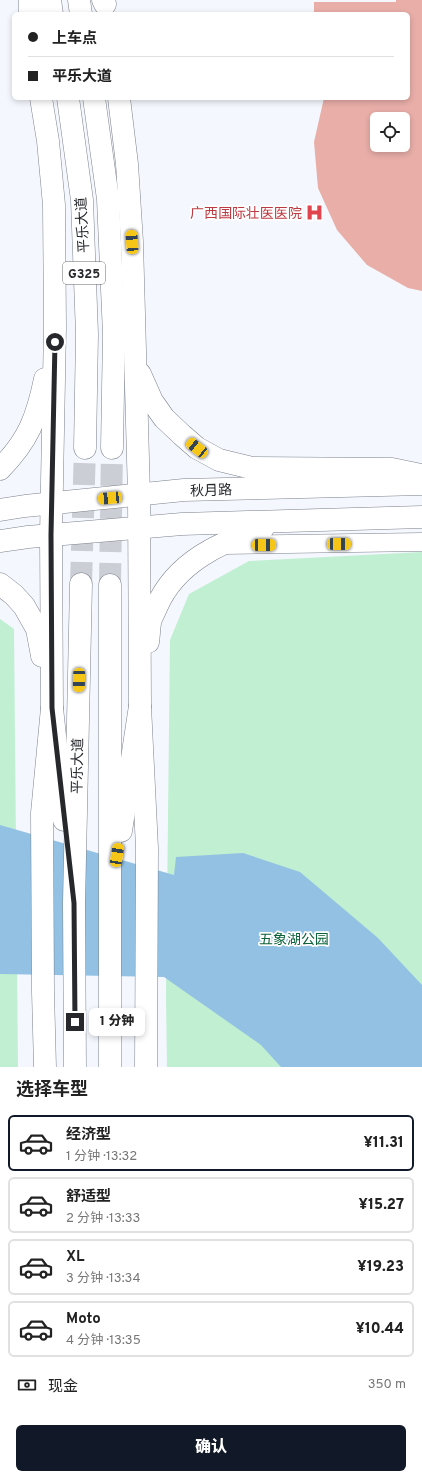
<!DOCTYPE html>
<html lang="zh">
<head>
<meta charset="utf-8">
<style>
  body { margin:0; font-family:Overpass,"Noto Sans SC",sans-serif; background:#f2f2f2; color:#222; height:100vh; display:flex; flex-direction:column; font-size:15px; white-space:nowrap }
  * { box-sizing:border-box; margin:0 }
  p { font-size:13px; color:#767676 }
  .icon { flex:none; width:22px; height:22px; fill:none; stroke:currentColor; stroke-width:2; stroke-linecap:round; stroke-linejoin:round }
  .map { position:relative; height:1067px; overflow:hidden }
  .side { display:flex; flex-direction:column; background:#fff; flex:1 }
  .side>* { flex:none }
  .guide { position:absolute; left:12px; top:12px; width:398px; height:88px; border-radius:6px; box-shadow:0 2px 6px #0003; display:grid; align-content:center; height:88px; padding:0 16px; background:#fff }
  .buttons { position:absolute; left:370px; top:112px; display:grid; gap:8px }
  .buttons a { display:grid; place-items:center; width:40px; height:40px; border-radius:6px; background:#fff; box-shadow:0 2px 6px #0003; font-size:20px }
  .end { position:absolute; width:18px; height:18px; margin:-9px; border:5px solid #26282c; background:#fff; box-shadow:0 0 0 2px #fff }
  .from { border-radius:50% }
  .bubble { position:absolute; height:28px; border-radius:6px; background:#fff; box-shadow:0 2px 6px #0003; font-size:13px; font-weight:800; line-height:28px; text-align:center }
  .car { position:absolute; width:12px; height:24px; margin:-12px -6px; border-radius:5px; box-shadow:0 0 3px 1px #0007; background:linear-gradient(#f5c518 24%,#345 0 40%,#f5c518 0 76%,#345 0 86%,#f5c518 0) }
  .guide b { display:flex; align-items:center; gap:14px; height:38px; font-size:15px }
  .guide b+b { border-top:1px solid #e0e0e0 }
  .guide i { width:10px; height:10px; background:#222 }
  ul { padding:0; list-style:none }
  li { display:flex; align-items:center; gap:12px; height:56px; margin:0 8px 6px; padding:0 8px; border:2px solid #e0e0e0; border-radius:6px }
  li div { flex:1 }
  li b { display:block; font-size:15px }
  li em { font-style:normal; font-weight:800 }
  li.current { border-color:#111827 }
  li>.icon { width:36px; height:36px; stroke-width:1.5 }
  h2 { padding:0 16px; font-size:18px; line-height:48px }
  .pay { display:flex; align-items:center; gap:10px; height:44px; padding:0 16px; font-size:15px }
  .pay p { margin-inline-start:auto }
  .cta { display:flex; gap:8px; margin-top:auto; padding:8px 16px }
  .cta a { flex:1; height:46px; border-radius:6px; background:#111827; color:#fff; font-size:16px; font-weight:800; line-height:46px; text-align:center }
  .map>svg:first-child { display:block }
  .green { fill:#c0efd1 }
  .water { fill:#92c1e4 }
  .building { fill:#e9aea8; fill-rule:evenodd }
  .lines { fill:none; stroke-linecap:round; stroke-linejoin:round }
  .highway-tunnel { stroke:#cbced4; stroke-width:22; stroke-dasharray:22 11; stroke-linecap:butt }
  .minor-casing { stroke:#7c818b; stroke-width:19 }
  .major-casing { stroke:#7c818b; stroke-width:23 }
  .highway-casing { stroke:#7c818b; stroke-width:23 }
  .minor { stroke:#fff; stroke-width:18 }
  .major { stroke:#fff; stroke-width:22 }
  .highway { stroke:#fff; stroke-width:22 }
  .route { stroke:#26282c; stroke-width:5 }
  .labels { text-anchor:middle; stroke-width:3.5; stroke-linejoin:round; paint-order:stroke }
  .shield { fill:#fff; stroke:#67686b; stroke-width:1 }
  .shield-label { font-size:13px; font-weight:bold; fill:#26282c }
  .health-label { font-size:14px; fill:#be3a42; stroke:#fff; text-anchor:end }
  .street-label { font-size:14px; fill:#26282c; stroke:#fff }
  .park-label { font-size:14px; fill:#0c633b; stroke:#fff }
</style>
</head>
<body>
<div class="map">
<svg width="422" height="1067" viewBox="0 0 422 1067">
  <rect width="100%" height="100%" fill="#f4f7fe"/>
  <g class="green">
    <polygon points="422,552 422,1067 167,1067 166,995 170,640 189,594 249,561"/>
    <polygon points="0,619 14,629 18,1067 0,1067"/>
  </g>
  <polygon class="water" points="0,825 174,875 176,857 243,853 300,872 378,938 422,985 422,1067 281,1067 261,1045 164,977 0,974"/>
  <path class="building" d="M396,0H422V291L408,288L367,265L337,230L318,188L314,142L324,98H408V14H314V2H396ZM377,119H403V145H377Z"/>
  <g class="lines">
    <g class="highway-tunnel">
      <polyline points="81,584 85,448"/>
      <polyline points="110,585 112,448"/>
    </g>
    <defs>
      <polyline id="minor" points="225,545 422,542"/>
      <g id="major">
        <polyline points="41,98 48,141 54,205 55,327 51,535 52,708 42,813 43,992 45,1067"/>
        <polyline points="119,98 127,164 132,242 139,495 140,706 147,848 146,1067"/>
        <polyline points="140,374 152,401 164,418 182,435 197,448 219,460 252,468 392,469 421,475"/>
        <path d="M0,469C28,441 37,418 45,379"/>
        <polyline points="0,510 25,506 184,490 422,484"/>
        <polyline points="0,541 28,537 182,524 422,517"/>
        <polyline points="0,584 14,595 24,606 37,629 42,656"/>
        <path d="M148,642C149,636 149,629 150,623C151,617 155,611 157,606C176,562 221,542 263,528"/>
      </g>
      <g id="highway">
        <polyline points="30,0 30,14"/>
        <polyline points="50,0 52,14"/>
        <polyline points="79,0 81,14"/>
        <polyline points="103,0 105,4"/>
        <polyline points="68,98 82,200 87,334 85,448"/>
        <polyline points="94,98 108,199 114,334 112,448"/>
        <polyline points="52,708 64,820"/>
        <polyline points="121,831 140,706"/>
        <polyline points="75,1067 74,903 81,584"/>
        <polyline points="110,1067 110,585"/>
      </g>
    </defs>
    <use href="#minor" class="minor-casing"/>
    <use href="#major" class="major-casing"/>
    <use href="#highway" class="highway-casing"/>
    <use href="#minor" class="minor"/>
    <use href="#major" class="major"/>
    <use href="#highway" class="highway"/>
  </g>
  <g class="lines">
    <polyline class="route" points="55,342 51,535 52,708 74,903 75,1022"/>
  </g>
  <defs>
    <symbol id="hospital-bare" viewBox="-9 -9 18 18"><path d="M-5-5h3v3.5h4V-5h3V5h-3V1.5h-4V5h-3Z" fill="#e0444e" stroke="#fff" stroke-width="2.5" paint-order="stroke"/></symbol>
  </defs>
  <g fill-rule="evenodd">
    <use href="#hospital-bare" x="302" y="200" width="25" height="25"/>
  </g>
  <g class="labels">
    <rect class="shield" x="63" y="262" width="42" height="22" rx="3"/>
    <g class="shield-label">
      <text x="84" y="278">G325</text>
    </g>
    <g class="health-label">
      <text x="302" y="218">广西国际壮医医院</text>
    </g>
    <g class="street-label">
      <text transform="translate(82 225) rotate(-93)" y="5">平乐大道</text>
      <text transform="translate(211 490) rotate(-2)" y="5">秋月路</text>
      <text transform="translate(77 766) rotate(-89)" y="5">平乐大道</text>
    </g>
    <g class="park-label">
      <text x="294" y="944">五象湖公园</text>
    </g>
  </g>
</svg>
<div class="buttons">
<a><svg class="icon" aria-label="locate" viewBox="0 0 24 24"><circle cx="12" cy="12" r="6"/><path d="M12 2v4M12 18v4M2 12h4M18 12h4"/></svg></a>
</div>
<i class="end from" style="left:55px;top:342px"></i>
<i class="end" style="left:75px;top:1022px"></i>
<div class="bubble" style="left:89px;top:1008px;width:56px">1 分钟</div>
<i class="car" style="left:132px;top:242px;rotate:356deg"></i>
<i class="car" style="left:197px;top:448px;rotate:309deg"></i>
<i class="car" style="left:110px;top:498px;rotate:265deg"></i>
<i class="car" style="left:339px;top:544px;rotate:90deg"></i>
<i class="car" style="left:264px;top:545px;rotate:89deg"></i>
<i class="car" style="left:79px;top:680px;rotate:181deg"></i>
<i class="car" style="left:117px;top:855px;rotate:9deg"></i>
<div class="guide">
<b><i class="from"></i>上车点</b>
<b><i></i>平乐大道</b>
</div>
</div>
<section class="side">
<h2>选择车型</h2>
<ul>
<li class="current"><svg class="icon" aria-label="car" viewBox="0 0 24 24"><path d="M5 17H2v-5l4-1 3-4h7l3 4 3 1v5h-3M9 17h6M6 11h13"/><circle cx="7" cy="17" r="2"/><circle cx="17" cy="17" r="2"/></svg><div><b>经济型</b><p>1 分钟 · 13:32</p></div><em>¥11.31</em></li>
<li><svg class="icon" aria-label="car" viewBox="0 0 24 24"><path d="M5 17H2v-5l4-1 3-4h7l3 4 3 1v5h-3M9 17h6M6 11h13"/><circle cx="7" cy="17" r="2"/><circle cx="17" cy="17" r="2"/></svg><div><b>舒适型</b><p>2 分钟 · 13:33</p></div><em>¥15.27</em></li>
<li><svg class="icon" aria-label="car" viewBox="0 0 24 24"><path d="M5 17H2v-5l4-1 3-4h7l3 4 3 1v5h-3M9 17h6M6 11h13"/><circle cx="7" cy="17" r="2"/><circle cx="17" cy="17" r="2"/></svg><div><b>XL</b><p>3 分钟 · 13:34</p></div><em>¥19.23</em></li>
<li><svg class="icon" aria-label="car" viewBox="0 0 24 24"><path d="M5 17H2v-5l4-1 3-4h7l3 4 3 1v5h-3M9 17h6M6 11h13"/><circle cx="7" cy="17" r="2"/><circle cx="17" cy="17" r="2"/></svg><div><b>Moto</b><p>4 分钟 · 13:35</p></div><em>¥10.44</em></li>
</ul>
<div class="pay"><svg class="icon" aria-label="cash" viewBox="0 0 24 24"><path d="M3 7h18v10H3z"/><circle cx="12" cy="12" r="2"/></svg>现金<p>350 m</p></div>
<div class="cta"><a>确认</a></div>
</section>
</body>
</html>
